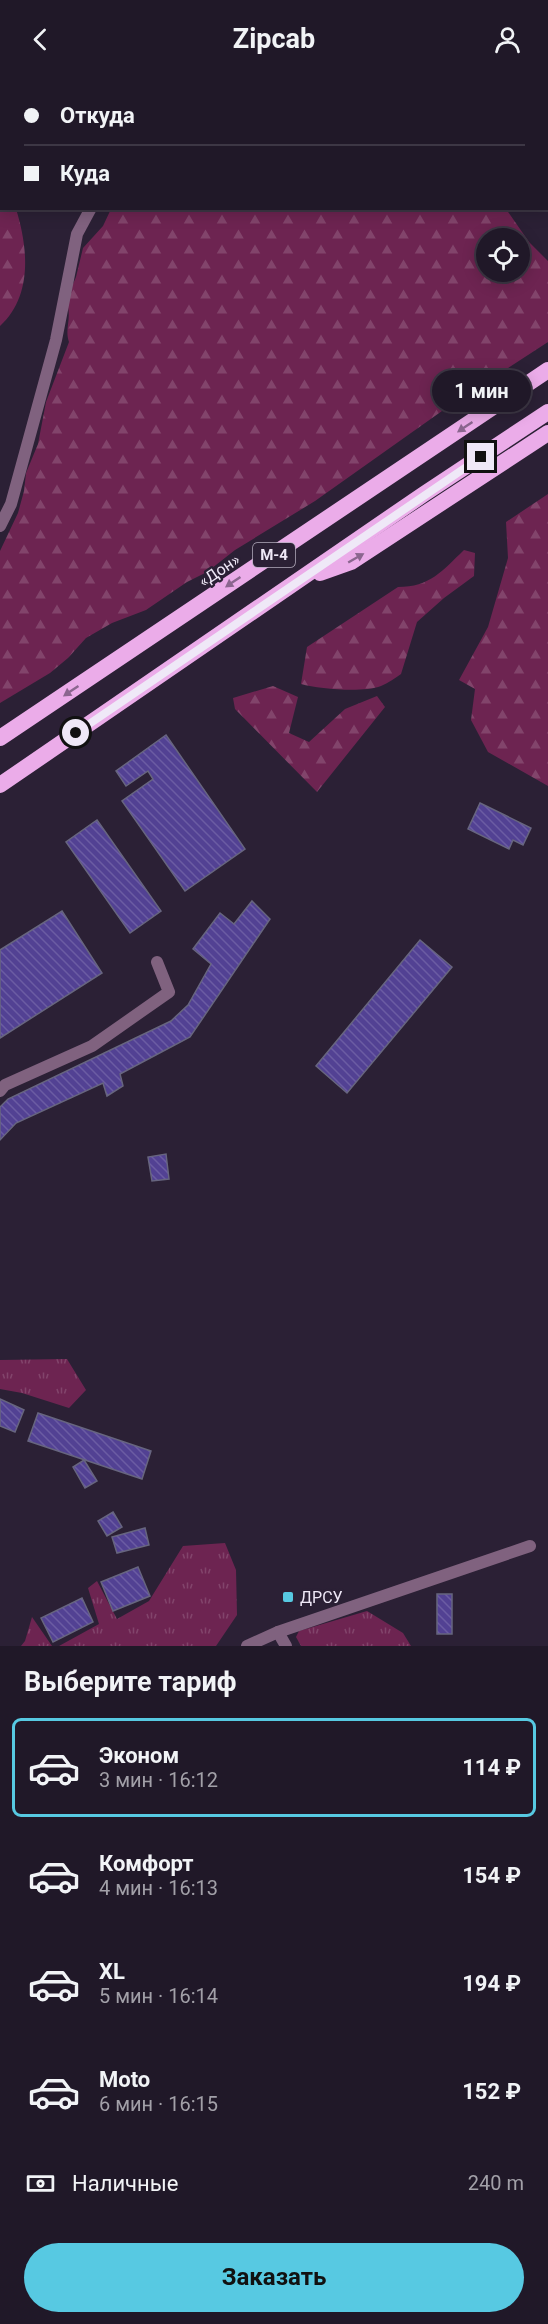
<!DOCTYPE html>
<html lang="ru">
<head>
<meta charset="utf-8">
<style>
  body { margin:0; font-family:Roboto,sans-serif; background:#2d2534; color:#f1f3f6; height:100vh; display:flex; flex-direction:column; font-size:22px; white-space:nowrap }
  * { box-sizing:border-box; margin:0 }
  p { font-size:20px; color:#a2a0a8 }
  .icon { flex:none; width:33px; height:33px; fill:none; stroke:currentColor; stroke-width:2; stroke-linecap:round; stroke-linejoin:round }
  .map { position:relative; height:1568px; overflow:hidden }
  .drawer { display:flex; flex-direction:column; background:#201828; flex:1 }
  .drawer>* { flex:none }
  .hud { position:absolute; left:0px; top:0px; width:549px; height:132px; box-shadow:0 3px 15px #0003,0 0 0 2px #3d3745; display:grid; align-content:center; height:132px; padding:0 24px; background:#201828 }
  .fabs { position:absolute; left:476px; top:150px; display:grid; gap:12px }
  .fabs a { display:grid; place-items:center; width:54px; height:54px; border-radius:50%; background:#201828; box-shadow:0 3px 15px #0003,0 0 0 2px #3d3745; font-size:30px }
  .end { position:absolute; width:27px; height:27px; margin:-14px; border:8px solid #efe8f7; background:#111; box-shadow:0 0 0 3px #111 }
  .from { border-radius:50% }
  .bubble { position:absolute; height:42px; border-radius:21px; background:#201828; box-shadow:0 3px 15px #0003,0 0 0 2px #3d3745; font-size:20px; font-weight:700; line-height:42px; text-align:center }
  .hud b { display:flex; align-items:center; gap:21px; height:57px; font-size:22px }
  .hud b+b { border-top:2px solid #3d3745 }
  .hud i { width:15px; height:15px; background:#f1f3f6 }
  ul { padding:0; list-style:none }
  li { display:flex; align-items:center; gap:18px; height:99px; margin:0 12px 9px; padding:0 12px; border:3px solid transparent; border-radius:9px }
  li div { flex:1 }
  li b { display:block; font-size:22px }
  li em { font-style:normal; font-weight:700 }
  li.current { border-color:#57c9e2 }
  li>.icon { width:54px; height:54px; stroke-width:1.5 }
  h2 { padding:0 24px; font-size:27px; line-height:72px }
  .pay { display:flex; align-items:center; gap:15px; height:66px; padding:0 24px; font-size:22px }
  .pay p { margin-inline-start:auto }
  .button { display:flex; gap:12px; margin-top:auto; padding:12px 24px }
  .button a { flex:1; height:69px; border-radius:36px; background:#57c9e2; color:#111; font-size:24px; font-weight:700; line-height:69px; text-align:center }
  header { display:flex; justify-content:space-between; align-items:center; height:78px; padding:0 24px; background:#201828; font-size:27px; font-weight:700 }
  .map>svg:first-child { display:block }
  .grass { fill:url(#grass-tufts) }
  .forest { fill:url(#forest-firs); fill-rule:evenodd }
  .building { fill:url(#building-back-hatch); stroke:#67657f; stroke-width:1.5 }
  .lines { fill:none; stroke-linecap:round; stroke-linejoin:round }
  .minor { stroke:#80627f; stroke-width:12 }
  .trunk { stroke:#ebace9; stroke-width:16 }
  .oneway { fill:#8b668f }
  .route { stroke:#efe8f7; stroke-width:8 }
  .poi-dot { fill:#57c9e2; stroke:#2b2035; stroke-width:2 }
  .labels { text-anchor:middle; stroke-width:4.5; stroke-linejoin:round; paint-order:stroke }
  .shield { fill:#2b2035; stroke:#b4acbd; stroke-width:1.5 }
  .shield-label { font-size:15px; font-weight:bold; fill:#efe8f7 }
  .street-label { font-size:16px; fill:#efe8f7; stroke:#2b2035 }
  .poi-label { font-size:16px; fill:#efe8f7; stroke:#2b2035; text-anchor:start }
</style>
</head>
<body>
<header><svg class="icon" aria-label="back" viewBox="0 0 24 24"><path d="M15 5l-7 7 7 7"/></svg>Zipcab<svg class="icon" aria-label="person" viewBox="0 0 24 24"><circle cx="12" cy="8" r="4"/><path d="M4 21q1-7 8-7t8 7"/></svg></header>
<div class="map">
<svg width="548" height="1568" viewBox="0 0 548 1568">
  <defs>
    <pattern id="grass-tufts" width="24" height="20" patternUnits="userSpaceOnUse" patternTransform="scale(1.5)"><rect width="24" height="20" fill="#6d2451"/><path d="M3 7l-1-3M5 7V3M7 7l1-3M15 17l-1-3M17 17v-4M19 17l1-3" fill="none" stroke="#82446b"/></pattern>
    <pattern id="forest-firs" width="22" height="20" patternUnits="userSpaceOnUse" patternTransform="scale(1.5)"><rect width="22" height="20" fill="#6d2451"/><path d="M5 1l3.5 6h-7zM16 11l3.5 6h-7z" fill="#82446b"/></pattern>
    <pattern id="building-back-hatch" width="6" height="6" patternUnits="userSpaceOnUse" patternTransform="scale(1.5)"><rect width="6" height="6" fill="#524193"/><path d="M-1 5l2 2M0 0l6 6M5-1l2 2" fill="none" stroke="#6b5ca3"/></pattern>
  </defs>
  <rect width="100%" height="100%" fill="#2b2035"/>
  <g class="grass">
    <polygon points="67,1281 86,1312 69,1330 22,1315 0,1311 0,1282"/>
    <polygon points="225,1465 236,1492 237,1537 216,1568 59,1568 99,1546 88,1510 97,1503 117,1541 149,1523 183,1468"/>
    <polygon points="367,1533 403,1555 411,1568 301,1568 296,1559 299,1553"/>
    <polygon points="32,1539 52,1568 21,1568 25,1563"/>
  </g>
  <g class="forest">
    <path d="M0,0L99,1L2,2V130L16,131C28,169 33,218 0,248Z"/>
    <path d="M111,131H506L529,164L548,183V264L442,333L315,423L235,472L207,494L187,504L146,532L112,545L86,560L68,580L50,595L0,625V473L18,435L24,413L26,395L38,366L46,324L69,264C64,249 73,241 66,222L76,199L83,170L103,148ZM486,160H519V194H486Z"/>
    <polygon points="548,416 548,708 488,674 471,642 475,611 459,602 488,549 508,480 506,444"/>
    <path d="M464,472L475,475L474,498L444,520L417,544L401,596C395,600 388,605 381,608C362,615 320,611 301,606L307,569L398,509C430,509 442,493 464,472Z"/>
    <polygon points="273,608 298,619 289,655 309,664 345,631 377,618 385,629 317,714 235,631 233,620"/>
  </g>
  <g class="building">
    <polygon points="166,657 245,771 185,813 122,723 153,701 148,693 126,708 116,693"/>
    <polygon points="480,725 531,750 523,767 513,762 509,771 468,751"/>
    <polygon points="97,742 161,833 130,855 66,764"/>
    <polygon points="252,823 270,841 190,959 120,996 123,1008 107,1018 103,1005 16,1045 0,1062 0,1029 8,1021 171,943 188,927 211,886 193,871 220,835 234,846"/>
    <polygon points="62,833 102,895 0,960 0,872"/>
    <polygon points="420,862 452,889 347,1015 316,988"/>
    <polygon points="166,1076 169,1101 152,1103 148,1079"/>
    <polygon points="0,1321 24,1332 15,1354 0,1348"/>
    <polygon points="38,1335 151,1373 142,1401 28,1363"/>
    <polygon points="84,1382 97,1403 85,1410 73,1389"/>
    <polygon points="113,1434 122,1449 107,1458 98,1443"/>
    <polygon points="145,1450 149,1467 117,1475 112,1459"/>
    <polygon points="138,1489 150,1518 113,1533 101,1504"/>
    <rect x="437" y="1516" width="15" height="40"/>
    <polygon points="82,1520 93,1544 53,1564 41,1540"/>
  </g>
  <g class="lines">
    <g class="minor">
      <polyline points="537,0 540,2"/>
      <polyline points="177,2 178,0"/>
      <polyline points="0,448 11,426 56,262 77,156 91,130"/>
      <polyline points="0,1013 5,1007 92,968 169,914 157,884"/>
      <polyline points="278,1554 286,1568"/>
      <polyline points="247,1568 278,1554 530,1468"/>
    </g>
    <g class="trunk">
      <polyline points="320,495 351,484 548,355"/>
      <polyline points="0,660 548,292"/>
      <polyline points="0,707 424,416 548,334"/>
    </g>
  </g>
  <defs><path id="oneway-solid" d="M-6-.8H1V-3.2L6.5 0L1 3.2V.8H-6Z" transform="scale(1.5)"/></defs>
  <g class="oneway">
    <use href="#oneway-solid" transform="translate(465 349) rotate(146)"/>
    <use href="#oneway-solid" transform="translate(356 480) rotate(-30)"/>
    <use href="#oneway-solid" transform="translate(233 504) rotate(146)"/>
    <use href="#oneway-solid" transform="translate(71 613) rotate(146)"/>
  </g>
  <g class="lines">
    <polyline class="route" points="76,655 481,379"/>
  </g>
  <rect class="poi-dot" x="282" y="1513" width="12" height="12" rx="3"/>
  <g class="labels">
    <rect class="shield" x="253" y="465" width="42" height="24" rx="4.5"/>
    <g class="shield-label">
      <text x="274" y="482">М-4</text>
    </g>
    <g class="street-label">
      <text transform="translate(219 492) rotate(-34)" y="6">«Дон»</text>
    </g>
    <g class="poi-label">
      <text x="300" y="1525">ДРСУ</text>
    </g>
  </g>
</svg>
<div class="fabs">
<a><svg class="icon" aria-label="locate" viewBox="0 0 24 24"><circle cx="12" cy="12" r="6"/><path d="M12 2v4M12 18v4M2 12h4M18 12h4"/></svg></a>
</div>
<i class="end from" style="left:76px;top:655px"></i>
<i class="end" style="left:481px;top:379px"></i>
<div class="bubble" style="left:432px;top:292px;width:99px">1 мин</div>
<div class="hud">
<b><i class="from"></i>Откуда</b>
<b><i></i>Куда</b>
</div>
</div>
<section class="drawer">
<h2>Выберите тариф</h2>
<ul>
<li class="current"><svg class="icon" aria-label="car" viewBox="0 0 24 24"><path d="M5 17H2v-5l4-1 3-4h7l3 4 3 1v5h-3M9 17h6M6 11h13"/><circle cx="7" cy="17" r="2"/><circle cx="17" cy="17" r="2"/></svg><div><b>Эконом</b><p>3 мин · 16:12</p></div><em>114 ₽</em></li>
<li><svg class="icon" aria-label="car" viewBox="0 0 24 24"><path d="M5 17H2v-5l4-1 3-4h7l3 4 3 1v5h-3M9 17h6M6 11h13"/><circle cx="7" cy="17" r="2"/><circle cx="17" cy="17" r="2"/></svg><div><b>Комфорт</b><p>4 мин · 16:13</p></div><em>154 ₽</em></li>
<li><svg class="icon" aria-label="car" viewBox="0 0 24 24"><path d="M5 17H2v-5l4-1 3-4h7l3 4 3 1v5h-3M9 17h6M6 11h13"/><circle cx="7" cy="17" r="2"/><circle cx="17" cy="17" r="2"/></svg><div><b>XL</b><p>5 мин · 16:14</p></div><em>194 ₽</em></li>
<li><svg class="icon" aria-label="car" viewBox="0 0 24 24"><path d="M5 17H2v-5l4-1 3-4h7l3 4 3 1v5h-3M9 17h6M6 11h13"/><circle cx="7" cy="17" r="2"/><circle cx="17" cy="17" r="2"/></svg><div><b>Moto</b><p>6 мин · 16:15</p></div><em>152 ₽</em></li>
</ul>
<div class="pay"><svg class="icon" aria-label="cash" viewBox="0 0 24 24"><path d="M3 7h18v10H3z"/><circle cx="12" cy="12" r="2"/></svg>Наличные<p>240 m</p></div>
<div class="button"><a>Заказать</a></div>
</section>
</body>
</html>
